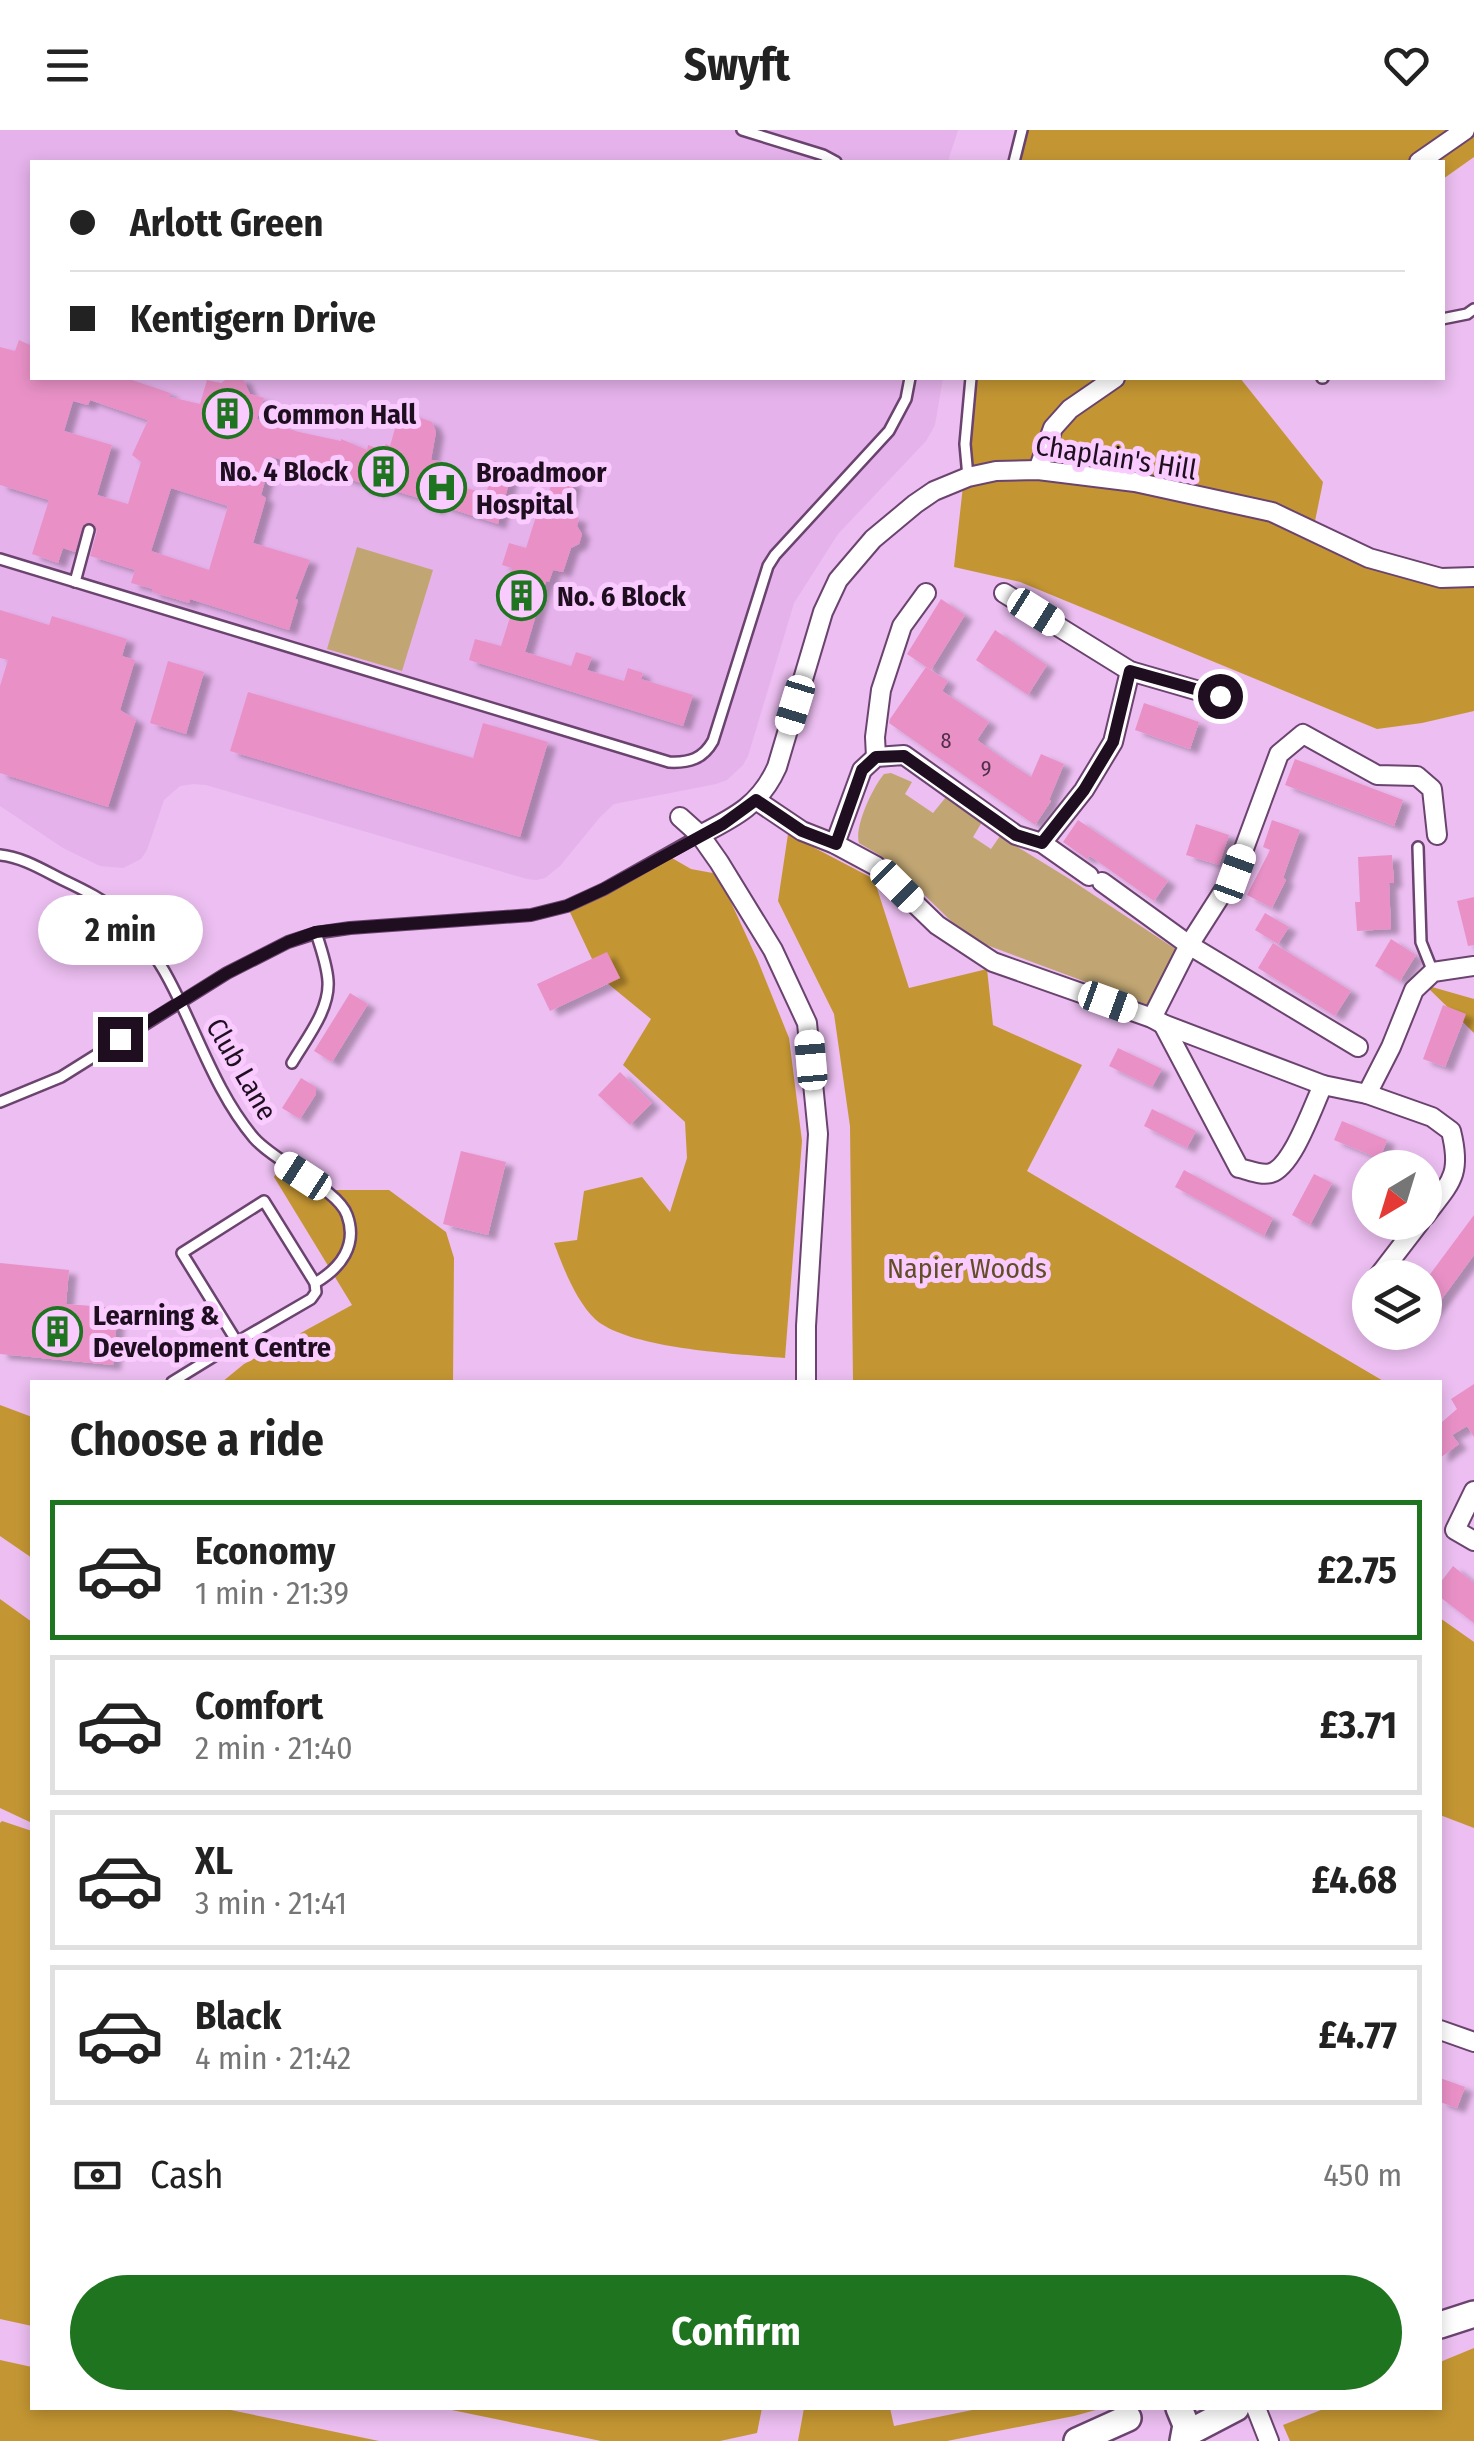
<!DOCTYPE html>
<html lang="en">
<head>
<meta charset="utf-8">
<style>
  body { margin:0; font-family:"Fira Sans Condensed",sans-serif; background:#f6f6f6; color:#222; height:100vh; display:flex; flex-direction:column; font-size:38px; white-space:nowrap }
  * { box-sizing:border-box; margin:0 }
  p { font-size:32px; color:#767676 }
  .icon { flex:none; width:55px; height:55px; fill:none; stroke:currentColor; stroke-width:2; stroke-linecap:round; stroke-linejoin:round }
  .map { position:relative; flex:1; overflow:hidden }
  .sheet { position:absolute; left:30px; top:1250px; width:1412px; height:1030px; display:flex; flex-direction:column; background:#fff; border-radius:0px; box-shadow:0 5px 15px #0003 }
  .sheet>* { flex:none }
  .guide { position:absolute; left:30px; top:30px; width:1415px; height:220px; border-radius:0px; box-shadow:0 5px 15px #0003; display:grid; align-content:center; height:220px; padding:0 40px; background:#fff }
  .needle { width:65px; rotate:218deg }
  .tools { position:absolute; left:1352px; top:1020px; display:grid; gap:20px }
  .tools a { display:grid; place-items:center; width:90px; height:90px; border-radius:50%; background:#fff; box-shadow:0 5px 15px #0003; font-size:50px }
  .end { position:absolute; width:45px; height:45px; margin:-22px; border:12px solid #1e0e20; background:#fff; box-shadow:0 0 0 5px #fff }
  .from { border-radius:50% }
  .bubble { position:absolute; height:70px; border-radius:35px; background:#fff; box-shadow:0 5px 15px #0003; font-size:32px; font-weight:700; line-height:70px; text-align:center }
  .car { position:absolute; width:30px; height:60px; margin:-30px -15px; border-radius:12px; box-shadow:0 0 8px 2px #0007; background:linear-gradient(#fff 24%,#345 0 40%,#fff 0 76%,#345 0 86%,#fff 0) }
  .guide b { display:flex; align-items:center; gap:35px; height:95px; font-size:38px }
  .guide b+b { border-top:2px solid #e0e0e0 }
  .guide i { width:25px; height:25px; background:#222 }
  ul { padding:0; list-style:none }
  li { display:flex; align-items:center; gap:30px; height:140px; margin:0 20px 15px; padding:0 20px; border:5px solid #e0e0e0; border-radius:0px }
  li div { flex:1 }
  li b { display:block; font-size:38px }
  li em { font-style:normal; font-weight:700 }
  li.on { border-color:#1e741f }
  li>.icon { width:90px; height:90px; stroke-width:1.5 }
  h2 { padding:0 40px; font-size:45px; line-height:120px }
  .pay { display:flex; align-items:center; gap:25px; height:110px; padding:0 40px; font-size:38px }
  .pay p { margin-inline-start:auto }
  .action { display:flex; gap:20px; margin-top:auto; padding:20px 40px }
  .action a { flex:1; height:115px; border-radius:60px; background:#1e741f; color:#fff; font-size:40px; font-weight:700; line-height:115px; text-align:center }
  header { display:flex; justify-content:space-between; align-items:center; height:130px; padding:0 40px; background:#fff; font-size:45px; font-weight:700 }
  .map>svg:first-child { display:block }
  .built { fill:#e5b2eb }
  .green { fill:#c1a673 }
  .forest { fill:#c49633 }
  .building { fill:#e991c7; fill-rule:evenodd; filter:url(#shadow) }
  .lines { fill:none; stroke-linecap:round; stroke-linejoin:round }
  .lane-casing { stroke:#6b436f; stroke-width:14 }
  .street-casing { stroke:#6b436f; stroke-width:22 }
  .secondary-casing { stroke:#6b436f; stroke-width:30 }
  .lane { stroke:#fff; stroke-width:9 }
  .street { stroke:#fff; stroke-width:18 }
  .secondary { stroke:#fff; stroke-width:25 }
  .route { stroke:#1e0e20; stroke-width:12 }
  .labels { text-anchor:middle; stroke-width:10; stroke-linejoin:round; paint-order:stroke }
  .number-label { font-size:22px; fill:#512f4a }
  .poi-label { font-size:28px; font-weight:bold; fill:#1e0e20; stroke:#f9cbfe; text-anchor:start }
  .street-label { font-size:28px; fill:#1e0e20; stroke:#f9cbfe }
  .park-label { font-size:28px; fill:#614d26; stroke:#f9cbfe }
</style>
</head>
<body>
<header><svg class="icon" aria-label="menu" viewBox="0 0 24 24"><path d="M4 6h16M4 12h16M4 18h16"/></svg>Swyft<svg class="icon" aria-label="heart" viewBox="0 0 24 24"><path d="M12 20l-8-8c-3-5 5-10 8-4 3-6 11-1 8 4z"/></svg></header>
<div class="map">
<svg width="1474" height="2311" viewBox="0 0 1474 2311">
  <defs>
    <filter id="shadow"><feDropShadow dx="8" dy="5" stdDeviation="2.5" flood-color="#0004"/></filter>
  </defs>
  <rect width="100%" height="100%" fill="#ecbef1"/>
  <polygon class="built" points="0,0 958,0 949,28 950,32 32,32 32,248 943,248 935,295 926,311 838,404 794,473 748,626 743,635 727,650 716,654 614,674 600,687 560,736 545,748 536,750 527,749 206,655 193,654 180,656 164,670 147,720 141,729 123,738 100,736 63,718 0,676"/>
  <g class="green">
    <polygon points="357,417 433,440 402,541 327,519"/>
    <path d="M891,643L912,652L905,664L933,683L946,667L982,692L973,707L991,719L1000,706L1068,748L1183,824L1148,875L984,814L952,792L891,732L859,713C854,697 873,657 884,644Z"/>
  </g>
  <g class="forest">
    <polygon points="1028,0 1472,0 1474,3 1474,27 1443,49 1442,32 1021,32"/>
    <polygon points="975,248 1240,248 1323,352 1313,401 1369,428 1474,447 1474,581 1422,593 1377,599 1020,452 954,437"/>
    <polygon points="788,704 874,749 909,858 987,839 993,895 1082,935 1027,1041 1385,1252 853,1252 850,996 834,884 778,771"/>
    <path d="M665,724L691,739L718,744L758,831L789,908L802,1011L785,1228C738,1224 628,1219 595,1189C576,1171 563,1137 554,1113L577,1110L584,1061L642,1047L670,1082L687,1028L685,992L623,935L651,889L601,848L567,776Z"/>
    <polygon points="1425,855 1474,869 1474,903"/>
    <polygon points="282,1033 325,1060 389,1060 446,1102 454,1128 453,1252 222,1252 244,1234 352,1175 274,1047"/>
    <polygon points="0,1275 32,1287 32,1428 0,1406"/>
    <polygon points="0,1469 32,1492 32,1693 0,1678"/>
    <polygon points="1440,1488 1474,1512 1474,1698 1440,1685"/>
    <polygon points="2,1691 32,1701 32,2196 0,2189 0,1693"/>
    <polygon points="1474,2218 1474,2311 1290,2311 1283,2295 1326,2278 1440,2278 1440,2232"/>
    <polygon points="0,2230 32,2237 32,2278 221,2278 379,2311 0,2311"/>
    <polygon points="442,2278 762,2278 757,2303 720,2311 601,2311"/>
    <polygon points="804,2278 890,2278 894,2296 982,2278 1103,2278 1074,2286 947,2311 798,2311"/>
  </g>
  <g class="building">
    <path d="M19,210L32,216V248H126L170,263V267L200,274L207,250L221,253L228,248H237L243,249L250,264L264,268L257,289L299,302L341,311V309L367,320L368,315L382,320L386,314L390,316L398,288L407,283L432,292L436,302L431,330L439,331L441,338L452,343L450,353L486,364L495,331L513,338L498,394L439,375L437,380L419,373L422,369L382,357L380,362L361,357L362,353L272,327L261,365L266,368L253,413L310,430L295,469L298,470L289,500L190,469L189,473L152,462L153,459L131,453L135,440L90,426L97,401L92,393L83,395L75,422L63,418L58,433L32,424L49,370L0,355V217L15,221ZM90,270L148,290L132,325L141,332L128,374L97,365L112,315L64,301L73,271L88,275ZM171,358L228,376L209,440L151,421Z"/>
    <polygon points="554,346 574,352 565,384 579,388 577,396 582,404 579,414 571,418 563,442 553,440 549,452 546,451 525,522 571,536 576,522 592,527 587,540 624,551 628,538 643,543 641,549 693,565 683,596 469,530 475,509 501,516 513,478 501,474 512,438 502,435 509,413 526,418 539,377 543,379"/>
    <polygon points="941,469 965,485 931,540 907,524"/>
    <polygon points="0,480 49,495 52,486 127,509 122,526 135,530 120,580 136,590 108,677 0,643 0,556 8,530 0,528"/>
    <polygon points="995,500 1047,535 1028,565 976,530"/>
    <polygon points="168,531 204,542 186,604 150,593"/>
    <polygon points="926,537 948,551 942,561 989,592 977,610 1002,628 1031,647 1041,624 1064,634 1049,670 1051,671 1035,695 889,593 890,589"/>
    <polygon points="248,562 473,628 483,593 548,612 520,707 230,621"/>
    <polygon points="1144,573 1199,592 1190,619 1135,600"/>
    <polygon points="1295,629 1403,670 1394,696 1285,655"/>
    <polygon points="1078,690 1168,751 1154,771 1090,726 1087,729 1063,712"/>
    <polygon points="1272,690 1300,700 1283,748 1286,750 1272,778 1247,765 1270,720 1263,717"/>
    <polygon points="1196,694 1229,705 1219,735 1186,725"/>
    <polygon points="1392,725 1394,753 1389,753 1391,799 1357,801 1355,772 1360,772 1358,727"/>
    <polygon points="1474,767 1474,815 1468,816 1457,771"/>
    <polygon points="1265,783 1289,797 1278,814 1255,800"/>
    <polygon points="1391,809 1416,825 1400,851 1375,836"/>
    <polygon points="1273,813 1351,861 1335,886 1258,838"/>
    <polygon points="607,822 620,848 550,881 537,854"/>
    <polygon points="350,863 368,874 332,932 314,921"/>
    <polygon points="1443,875 1466,884 1445,937 1423,929"/>
    <polygon points="1118,918 1162,939 1152,957 1109,936"/>
    <polygon points="620,942 652,973 630,995 598,965"/>
    <polygon points="301,948 316,957 316,964 300,989 282,978"/>
    <polygon points="1152,979 1196,1001 1187,1018 1144,996"/>
    <polygon points="1342,991 1387,1010 1380,1029 1334,1010"/>
    <polygon points="461,1021 506,1032 488,1105 443,1094"/>
    <polygon points="1184,1040 1273,1088 1264,1106 1175,1057"/>
    <polygon points="1314,1044 1332,1053 1310,1095 1292,1085"/>
    <polygon points="1474,1085 1474,1125 1425,1192 1425,1151"/>
    <polygon points="0,1133 69,1140 66,1174 118,1178 113,1235 0,1224"/>
    <polygon points="1474,1254 1474,1307 1467,1296 1452,1305 1459,1314 1440,1328 1440,1289 1442,1292 1457,1279 1451,1269"/>
    <polygon points="1453,1436 1474,1453 1474,1493 1440,1467 1440,1453"/>
    <polygon points="1440,1948 1465,1957 1457,1978 1440,1972"/>
  </g>
  <g class="lines">
    <defs>
      <g id="lane">
        <polyline points="742,0 823,25 836,32"/>
        <polyline points="1014,32 1022,0"/>
        <polyline points="1442,189 1467,184 1474,179"/>
        <polyline points="1322,248 1323,248"/>
        <polyline points="968,347 965,314 971,248"/>
        <path d="M0,429L669,632C689,633 703,629 713,611L768,436L775,425L889,301L906,269L910,248"/>
        <polyline points="75,452 89,400"/>
        <polyline points="1418,717 1421,812 1433,842"/>
        <path d="M0,725C22,727 43,740 63,750C84,760 105,770 122,786C185,845 198,942 254,1008C276,1033 338,1059 347,1085C358,1115 341,1138 315,1153"/>
        <path d="M292,933C306,909 330,880 328,851C327,835 321,818 316,803"/>
        <polyline points="0,972 61,947 227,843 288,812 316,803 350,798 531,785 567,776 604,759 700,705"/>
        <polygon points="264,1071 315,1153 316,1162 311,1169 237,1212 182,1123"/>
        <polyline points="172,1252 237,1212"/>
      </g>
      <g id="street">
        <polyline points="1419,32 1465,0"/>
        <polyline points="1038,340 1053,298 1070,279 1115,248"/>
        <polyline points="1004,463 1130,541 1220,567"/>
        <polyline points="876,627 875,607 881,560 902,496 926,463"/>
        <polyline points="756,670 802,701 835,714 876,736 937,795 993,832 1152,888 1163,894 1323,955 1367,964 1391,917 1414,860 1433,842 1474,836"/>
        <polyline points="680,687 700,705 719,732 773,820 807,893 818,1004 806,1196 806,1252"/>
        <path d="M700,705C735,687 760,675 777,637L823,482L838,450L873,409L915,374L934,361L968,347L996,341L1038,340L1135,352L1272,382L1369,428L1441,448L1474,447"/>
        <polyline points="1042,713 1089,746"/>
        <polyline points="835,714 862,640 876,627 904,625 1016,705 1042,713 1084,660 1113,612 1130,541"/>
        <polyline points="1102,752 1189,815 1358,917"/>
        <polyline points="1152,888 1189,815 1235,743 1279,624 1303,604 1377,645 1417,646 1432,659 1437,705"/>
        <path d="M1163,894L1239,1038C1249,1040 1261,1046 1271,1043C1293,1036 1313,976 1323,955"/>
        <path d="M1367,964L1432,987L1451,1001C1462,1045 1451,1052 1425,1086"/>
        <polyline points="1377,1148 1420,1092"/>
        <polyline points="1474,1361 1455,1400 1474,1411"/>
        <polyline points="1440,1900 1474,1912"/>
        <polyline points="1256,2278 1269,2311"/>
      </g>
      <g id="secondary">
        <polyline points="1440,2195 1474,2184"/>
        <polyline points="1179,2278 1186,2295 1183,2311"/>
        <polyline points="1186,2304 1236,2278"/>
        <polyline points="1077,2311 1128,2288"/>
      </g>
    </defs>
    <use href="#lane" class="lane-casing"/>
    <use href="#street" class="street-casing"/>
    <use href="#secondary" class="secondary-casing"/>
    <use href="#lane" class="lane"/>
    <use href="#street" class="street"/>
    <use href="#secondary" class="secondary"/>
  </g>
  <g class="lines">
    <polyline class="route" points="120,909 227,843 288,812 316,802 350,798 531,785 567,776 604,759 723,694 756,670 802,701 836,714 862,640 876,627 904,626 1016,705 1042,713 1084,660 1113,612 1130,541 1220,566"/>
  </g>
  <defs>
    <symbol id="building-ring" viewBox="-11 -11 22 22"><circle r="9.5" fill="#f9cbfe" stroke="#1e741f" stroke-width="1.5"/><path d="M-4-6H4V6H1V3H-1V6H-4ZM-2.5-4.3h1.7v1.8h-1.7ZM.8-4.3h1.7v1.8H.8ZM-2.5-1h1.7V.8h-1.7ZM.8-1h1.7V.8H.8Z" fill="#1e741f"/></symbol>
    <symbol id="hospital-ring" viewBox="-11 -11 22 22"><circle r="9.5" fill="#f9cbfe" stroke="#1e741f" stroke-width="1.5"/><path d="M-5-5h3v3.5h4V-5h3V5h-3V1.5h-4V5h-3Z" fill="#1e741f"/></symbol>
  </defs>
  <g fill-rule="evenodd">
    <use href="#building-ring" x="200" y="256" width="55" height="55"/>
    <use href="#building-ring" x="356" y="314" width="55" height="55"/>
    <use href="#hospital-ring" x="414" y="330" width="55" height="55"/>
    <use href="#building-ring" x="494" y="438" width="55" height="55"/>
    <use href="#building-ring" x="30" y="1174" width="55" height="55"/>
  </g>
  <g class="labels">
    <g class="number-label">
      <text x="946" y="618">8</text>
      <text x="986" y="646">9</text>
    </g>
    <g class="poi-label">
      <text x="263" y="294">Common Hall</text>
      <text x="348" y="351" text-anchor="end">No. 4 Block</text>
      <text x="476" y="352">Broadmoor<tspan x="476" dy="32">Hospital</tspan></text>
      <text x="557" y="476">No. 6 Block</text>
      <text x="93" y="1195">Learning &amp;<tspan x="93" dy="32">Development Centre</tspan></text>
    </g>
    <g class="street-label">
      <text transform="translate(1116 327) rotate(9)" y="10">Chaplain's Hill</text>
      <text transform="translate(242 939) rotate(60)" y="10">Club Lane</text>
    </g>
    <g class="park-label">
      <text x="967" y="1148">Napier Woods</text>
    </g>
  </g>
</svg>
<div class="tools">
<a><svg class="needle" viewBox="-14 -14 28 28"><path d="M0-13l5 13h-10z" fill="#e53935"/><path d="M0 13l5-13h-10z" fill="#767676"/></svg></a>
<a><svg class="icon" aria-label="layers" viewBox="0 0 24 24"><path d="M12 4l9 5-9 5-9-5zM3 14l9 5 9-5"/></svg></a>
</div>
<i class="end from" style="left:1220px;top:566px"></i>
<i class="end" style="left:120px;top:909px"></i>
<div class="bubble" style="left:38px;top:765px;width:165px">2 min</div>
<i class="car" style="left:1036px;top:482px;rotate:122deg"></i>
<i class="car" style="left:795px;top:575px;rotate:197deg"></i>
<i class="car" style="left:1235px;top:744px;rotate:20deg"></i>
<i class="car" style="left:897px;top:756px;rotate:135deg"></i>
<i class="car" style="left:1108px;top:872px;rotate:110deg"></i>
<i class="car" style="left:811px;top:930px;rotate:355deg"></i>
<i class="car" style="left:303px;top:1046px;rotate:303deg"></i>
<div class="guide">
<b><i class="from"></i>Arlott Green</b>
<b><i></i>Kentigern Drive</b>
</div>
<section class="sheet">
<h2>Choose a ride</h2>
<ul>
<li class="on"><svg class="icon" aria-label="car" viewBox="0 0 24 24"><path d="M5 17H2v-5l4-1 3-4h7l3 4 3 1v5h-3M9 17h6M6 11h13"/><circle cx="7" cy="17" r="2"/><circle cx="17" cy="17" r="2"/></svg><div><b>Economy</b><p>1 min · 21:39</p></div><em>£2.75</em></li>
<li><svg class="icon" aria-label="car" viewBox="0 0 24 24"><path d="M5 17H2v-5l4-1 3-4h7l3 4 3 1v5h-3M9 17h6M6 11h13"/><circle cx="7" cy="17" r="2"/><circle cx="17" cy="17" r="2"/></svg><div><b>Comfort</b><p>2 min · 21:40</p></div><em>£3.71</em></li>
<li><svg class="icon" aria-label="car" viewBox="0 0 24 24"><path d="M5 17H2v-5l4-1 3-4h7l3 4 3 1v5h-3M9 17h6M6 11h13"/><circle cx="7" cy="17" r="2"/><circle cx="17" cy="17" r="2"/></svg><div><b>XL</b><p>3 min · 21:41</p></div><em>£4.68</em></li>
<li><svg class="icon" aria-label="car" viewBox="0 0 24 24"><path d="M5 17H2v-5l4-1 3-4h7l3 4 3 1v5h-3M9 17h6M6 11h13"/><circle cx="7" cy="17" r="2"/><circle cx="17" cy="17" r="2"/></svg><div><b>Black</b><p>4 min · 21:42</p></div><em>£4.77</em></li>
</ul>
<div class="pay"><svg class="icon" aria-label="cash" viewBox="0 0 24 24"><path d="M3 7h18v10H3z"/><circle cx="12" cy="12" r="2"/></svg>Cash<p>450 m</p></div>
<div class="action"><a>Confirm</a></div>
</section>
</div>
</body>
</html>
